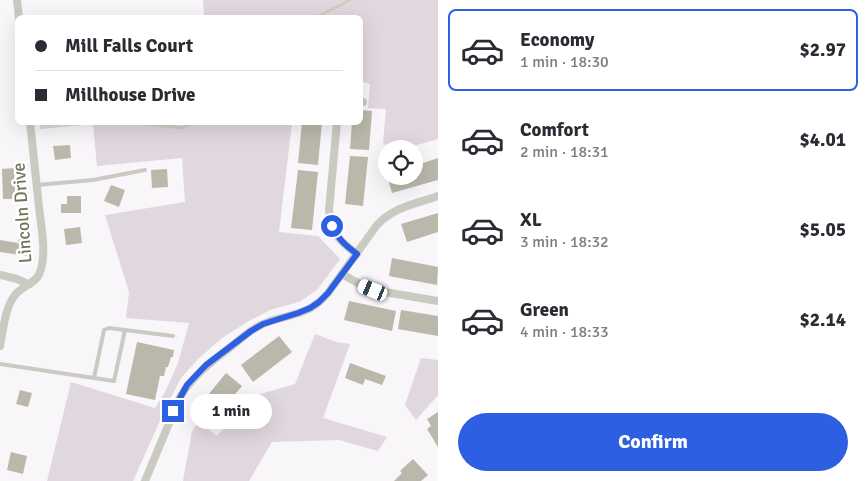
<!DOCTYPE html>
<html lang="en">
<head>
<meta charset="utf-8">
<style>
  body { margin:0; font-family:Signika,sans-serif; background:#f7f7f7; color:#2b2b33; height:100vh; display:flex; flex-direction:column; font-size:19px; white-space:nowrap }
  * { box-sizing:border-box; margin:0 }
  p { font-size:16px; color:#7c7c81 }
  .icon { flex:none; width:28px; height:28px; fill:none; stroke:currentColor; stroke-width:2; stroke-linecap:round; stroke-linejoin:round }
  .map { position:relative; flex:1; overflow:hidden }
  .sheet { display:flex; flex-direction:column; background:#fff; width:430px }
  .sheet>* { flex:none }
  .hud { position:absolute; left:15px; top:15px; width:348px; height:110px; border-radius:8px; box-shadow:0 5px 20px #0002; display:grid; align-content:center; height:110px; padding:0 20px; background:#fff }
  .tools { position:absolute; left:378px; top:140px; display:grid; gap:10px }
  .tools a { display:grid; place-items:center; width:45px; height:45px; border-radius:50%; background:#fff; box-shadow:0 5px 20px #0002; font-size:25px }
  .end { position:absolute; width:22px; height:22px; margin:-11px; border:6px solid #2d5fe2; background:#fff; box-shadow:0 0 0 2px #fff }
  .from { border-radius:50% }
  .bubble { position:absolute; height:35px; border-radius:18px; background:#fff; box-shadow:0 5px 20px #0002; font-size:16px; font-weight:700; line-height:35px; text-align:center }
  .car { position:absolute; width:15px; height:30px; margin:-15px -8px; border-radius:6px; box-shadow:0 0 4px 1px #0007; background:linear-gradient(#fff 24%,#345 0 40%,#fff 0 76%,#345 0 86%,#fff 0) }
  .hud b { display:flex; align-items:center; gap:18px; height:48px; font-size:19px }
  .hud b+b { border-top:1px solid #e1e1e2 }
  .hud i { width:12px; height:12px; background:#2b2b33 }
  ul { padding:9px 0 0; list-style:none }
  li { display:flex; align-items:center; gap:15px; height:82px; margin:0 10px 8px; padding:0 10px; border:2px solid transparent; border-radius:8px }
  li div { flex:1 }
  li b { display:block; font-size:19px }
  li em { font-style:normal; font-weight:700 }
  li.on { border-color:#2d5fe2 }
  li>.icon { width:45px; height:45px; stroke-width:1.5 }
  .primary-button { display:flex; gap:10px; margin-top:auto; padding:10px 20px }
  .primary-button a { flex:1; height:58px; border-radius:30px; background:#2d5fe2; color:#fff; font-size:20px; font-weight:700; line-height:58px; text-align:center }
  main { display:flex; flex:1; min-height:0 }
  .map>svg:first-child { display:block }
  .green { fill:#e0d7df }
  .lines { fill:none; stroke-linecap:round; stroke-linejoin:round }
  .stream { stroke:#d0ccc1; stroke-width:3 }
  .building { fill:#bab8ab }
  .service { stroke:#cacac2; stroke-width:4 }
  .minor { stroke:#cacac2; stroke-width:8 }
  .route { stroke:#2d5fe2; stroke-width:6 }
  .labels { text-anchor:middle; stroke-width:5; stroke-linejoin:round; paint-order:stroke }
  .street-label { font-size:18px; fill:#75745b; stroke:#fff }
</style>
</head>
<body>
<main>
<div class="map">
<svg width="438" height="481" viewBox="0 0 438 481">
  <rect width="100%" height="100%" fill="#f8f6f9"/>
  <g class="green">
    <polygon points="203,0 438,0 438,139 403,149 392,149 383,143 386,109 368,108 370,84 360,81 360,18 204,17"/>
    <polygon points="40,123 292,123 279,232 318,236 340,259 317,290 299,302 270,310 249,321 222,338 198,359 181,378 167,405 133,481 47,481 71,382 155,408 165,392 178,363 189,323 126,318 129,292 105,215 185,202 182,158 97,166 93,124 40,129"/>
    <polygon points="315,334 336,342 350,344 323,418 387,437 378,451 339,440 272,442 249,481 183,481 192,431 199,421 217,436 251,397 295,384"/>
    <polygon points="421,358 438,360 438,395 416,420 405,405"/>
  </g>
  <g class="lines">
    <g class="stream">
      <polyline points="315,18 350,0"/>
      <polyline points="128,122 182,128 191,122"/>
    </g>
  </g>
  <g class="building">
    <polygon points="360,110 372,111 369,150 350,149 352,122 360,122"/>
    <polygon points="302,122 322,122 318,165 298,163"/>
    <polygon points="70,145 71,158 55,160 53,146"/>
    <polygon points="350,156 368,157 363,206 345,204"/>
    <polygon points="438,158 438,180 392,193 387,176 414,176 414,166"/>
    <polygon points="14,168 16,199 3,199 2,169"/>
    <polygon points="167,169 168,187 152,188 151,170"/>
    <polygon points="298,170 318,172 312,230 291,228"/>
    <polygon points="111,185 125,190 119,207 104,201"/>
    <polygon points="67,196 81,196 81,213 61,213 61,204 67,204"/>
    <polygon points="438,213 438,232 407,242 401,224"/>
    <polygon points="80,227 82,243 66,245 64,229"/>
    <polygon points="19,238 29,240 27,256 0,252 0,240 18,243"/>
    <polygon points="392,258 438,267 437,285 389,276"/>
    <polygon points="349,301 396,311 392,331 344,320"/>
    <polygon points="401,310 438,316 438,336 398,329"/>
    <polygon points="279,336 292,352 253,382 241,365"/>
    <polygon points="137,342 174,350 173,357 171,357 168,367 166,367 164,376 160,376 155,400 126,394"/>
    <polygon points="350,363 386,376 382,385 365,379 363,385 345,378"/>
    <polygon points="226,373 242,386 216,417 218,418 213,425 195,411"/>
    <polygon points="20,390 32,393 28,407 16,404"/>
    <polygon points="438,412 438,447 427,429 431,426 427,419"/>
    <polygon points="11,452 27,456 23,474 7,470"/>
    <polygon points="413,459 428,475 421,481 394,481 402,473 400,471"/>
  </g>
  <g class="lines">
    <g class="service">
      <polyline points="37,185 93,180 145,170"/>
      <polyline points="0,364 114,381 125,330"/>
      <polyline points="94,378 104,330 109,328 173,336"/>
    </g>
    <g class="minor">
      <polyline points="17,0 19,18"/>
      <polyline points="360,102 363,102"/>
      <path d="M337,122L329,210C331,233 339,241 357,254"/>
      <polyline points="342,274 363,286 373,290 438,301"/>
      <polyline points="0,275 17,279 28,284"/>
      <path d="M0,346C3,331 5,307 15,295C22,286 37,283 40,272C47,253 41,227 39,207C36,179 33,151 30,122"/>
      <path d="M145,481L180,397C194,374 211,362 232,346C242,338 251,329 263,324C278,317 296,316 311,308C317,304 323,299 328,293L377,225C394,207 415,204 438,196"/>
    </g>
  </g>
  <g class="lines">
    <path class="route" d="M173,411L187,385L206,365L251,331L263,324L298,313L310,308L319,302L328,293L357,254C345,245 338,239 332,226"/>
  </g>
  <g class="labels">
    <g class="street-label">
      <text transform="translate(22 213) rotate(-94)" y="6">Lincoln Drive</text>
    </g>
  </g>
</svg>
<div class="tools">
<a><svg class="icon" aria-label="locate" viewBox="0 0 24 24"><circle cx="12" cy="12" r="6"/><path d="M12 2v4M12 18v4M2 12h4M18 12h4"/></svg></a>
</div>
<i class="end from" style="left:332px;top:226px"></i>
<i class="end" style="left:173px;top:411px"></i>
<div class="bubble" style="left:190px;top:394px;width:82px">1 min</div>
<i class="car" style="left:373px;top:290px;rotate:292deg"></i>
<div class="hud">
<b><i class="from"></i>Mill Falls Court</b>
<b><i></i>Millhouse Drive</b>
</div>
</div>
<section class="sheet">
<ul>
<li class="on"><svg class="icon" aria-label="car" viewBox="0 0 24 24"><path d="M5 17H2v-5l4-1 3-4h7l3 4 3 1v5h-3M9 17h6M6 11h13"/><circle cx="7" cy="17" r="2"/><circle cx="17" cy="17" r="2"/></svg><div><b>Economy</b><p>1 min · 18:30</p></div><em>$2.97</em></li>
<li><svg class="icon" aria-label="car" viewBox="0 0 24 24"><path d="M5 17H2v-5l4-1 3-4h7l3 4 3 1v5h-3M9 17h6M6 11h13"/><circle cx="7" cy="17" r="2"/><circle cx="17" cy="17" r="2"/></svg><div><b>Comfort</b><p>2 min · 18:31</p></div><em>$4.01</em></li>
<li><svg class="icon" aria-label="car" viewBox="0 0 24 24"><path d="M5 17H2v-5l4-1 3-4h7l3 4 3 1v5h-3M9 17h6M6 11h13"/><circle cx="7" cy="17" r="2"/><circle cx="17" cy="17" r="2"/></svg><div><b>XL</b><p>3 min · 18:32</p></div><em>$5.05</em></li>
<li><svg class="icon" aria-label="car" viewBox="0 0 24 24"><path d="M5 17H2v-5l4-1 3-4h7l3 4 3 1v5h-3M9 17h6M6 11h13"/><circle cx="7" cy="17" r="2"/><circle cx="17" cy="17" r="2"/></svg><div><b>Green</b><p>4 min · 18:33</p></div><em>$2.14</em></li>
</ul>
<div class="primary-button"><a>Confirm</a></div>
</section>
</main>
</body>
</html>
